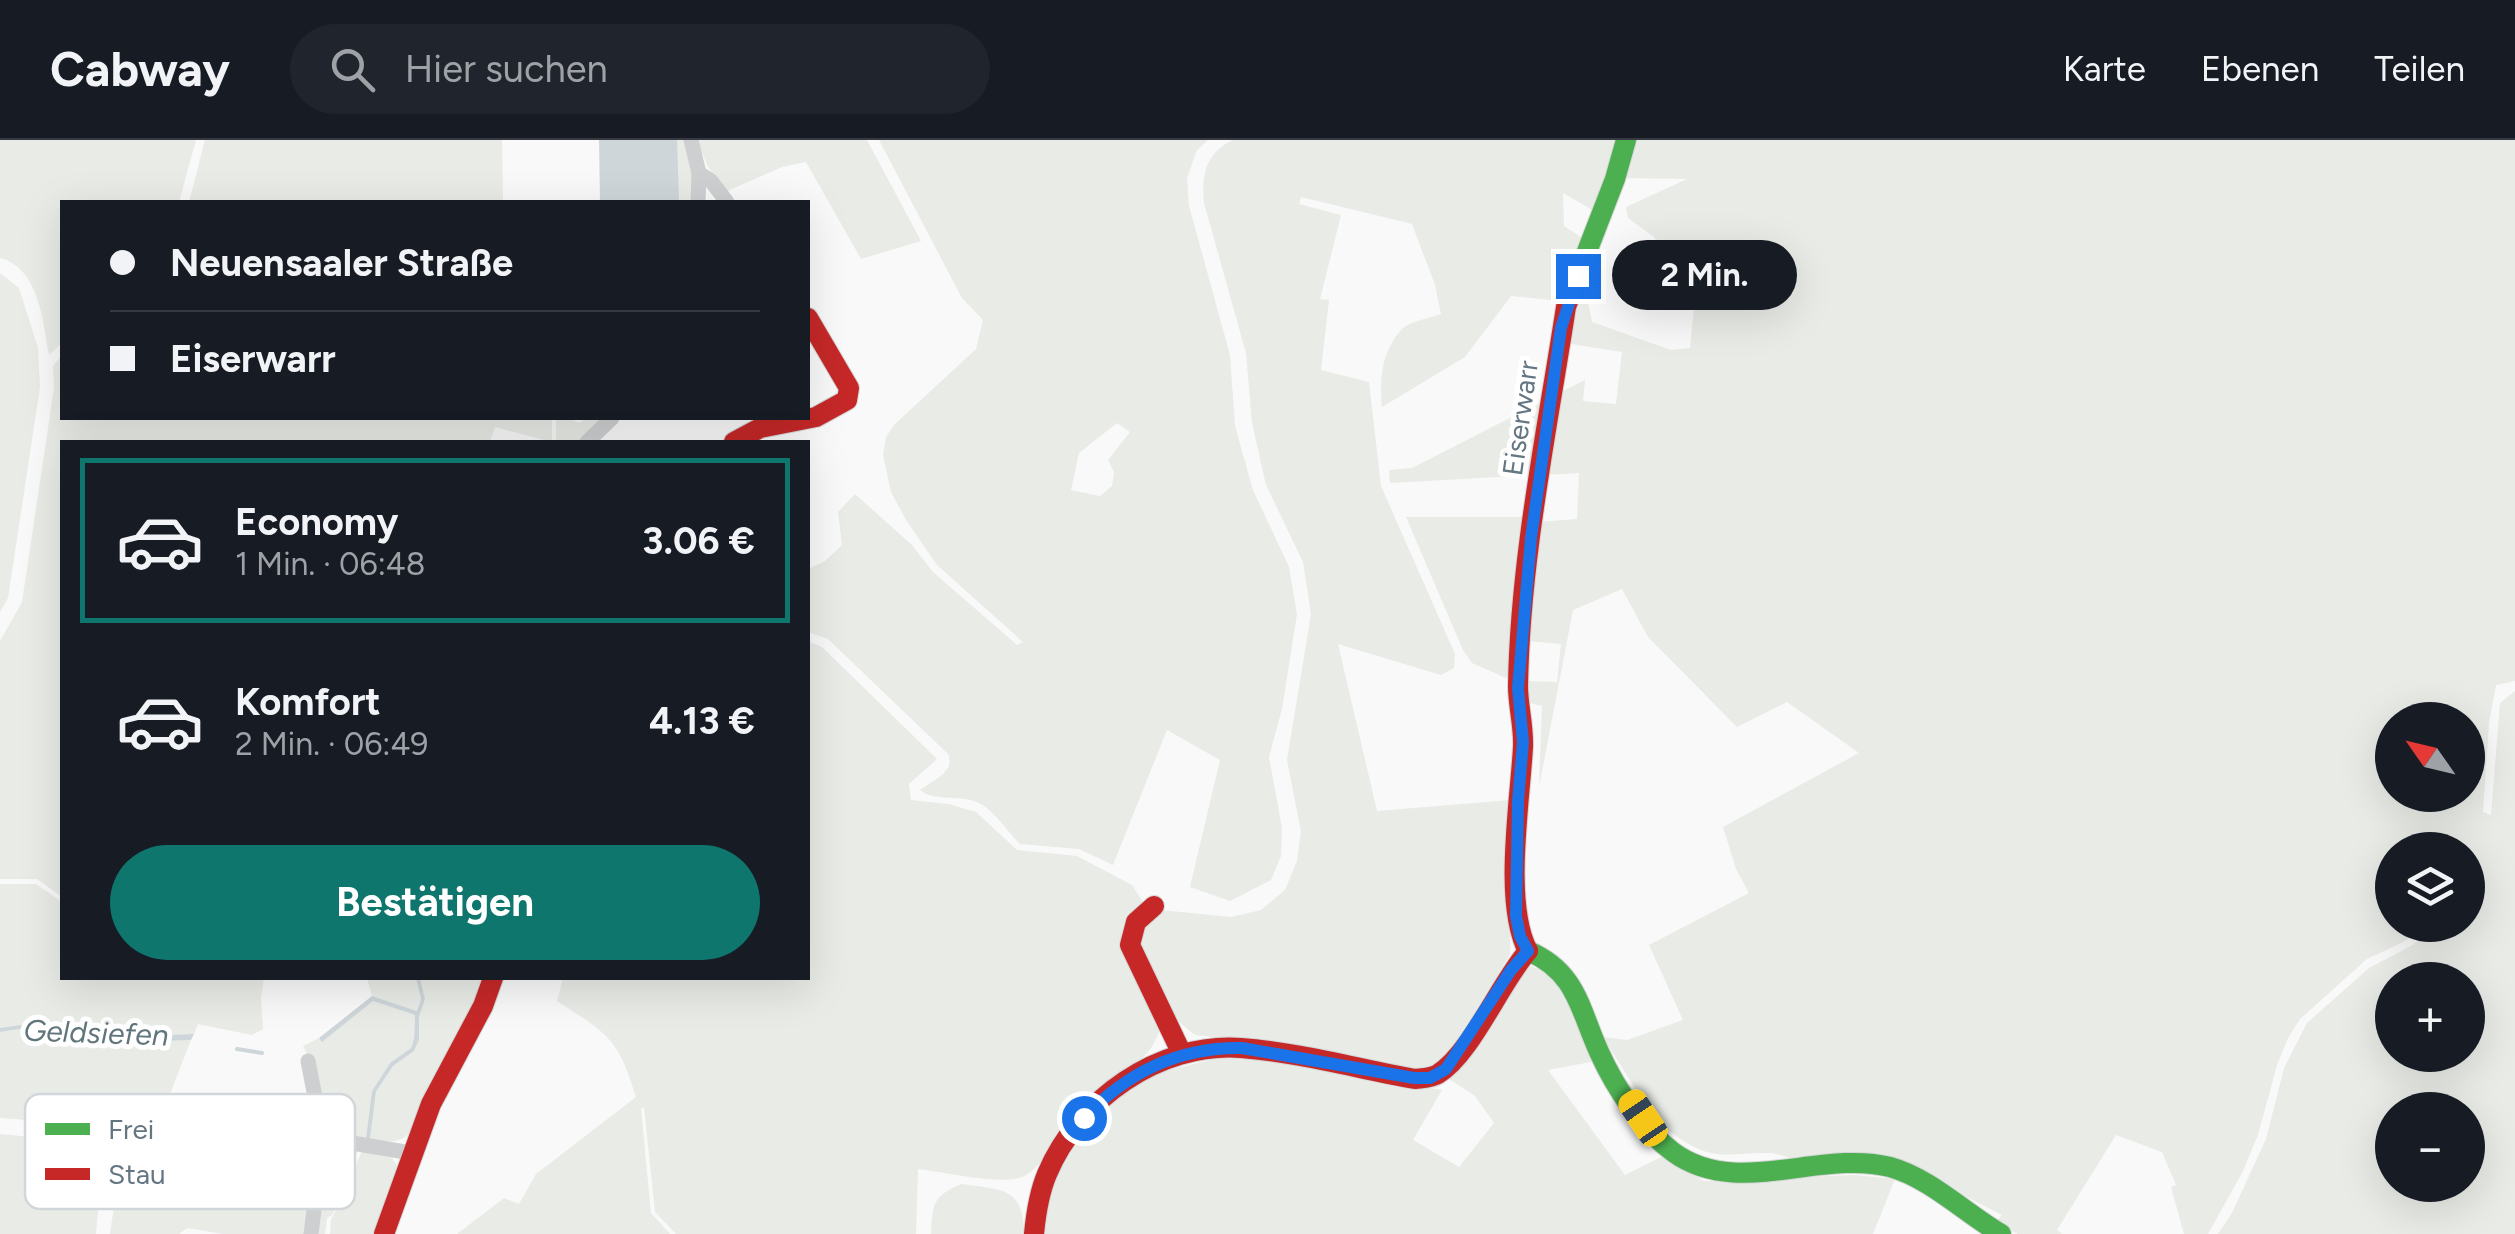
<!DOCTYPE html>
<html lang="de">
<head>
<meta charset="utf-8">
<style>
  body { margin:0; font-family:Figtree,sans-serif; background:#20242c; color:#f1f3f6; height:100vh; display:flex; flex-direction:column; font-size:38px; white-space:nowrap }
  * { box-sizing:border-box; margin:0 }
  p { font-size:32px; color:#9ea1a6 }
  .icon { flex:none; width:55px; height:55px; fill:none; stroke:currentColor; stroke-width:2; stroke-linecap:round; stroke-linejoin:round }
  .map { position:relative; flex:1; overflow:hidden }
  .sheet { position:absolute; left:60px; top:300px; width:750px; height:540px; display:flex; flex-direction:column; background:#171b24; border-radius:0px; box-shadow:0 10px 40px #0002 }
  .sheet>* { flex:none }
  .guide { position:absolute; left:60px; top:60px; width:750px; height:220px; border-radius:0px; box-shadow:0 10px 40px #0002; display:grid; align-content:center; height:220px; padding:0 50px; background:#171b24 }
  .needle { width:65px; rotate:304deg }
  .tools { position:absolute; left:2375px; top:562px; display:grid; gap:20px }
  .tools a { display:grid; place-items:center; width:110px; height:110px; border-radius:50%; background:#171b24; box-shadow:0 10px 40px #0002; font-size:50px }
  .end { position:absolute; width:45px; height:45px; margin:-22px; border:12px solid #1a73e8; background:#fff; box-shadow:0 0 0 5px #fff }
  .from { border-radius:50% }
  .bubble { position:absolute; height:70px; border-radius:35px; background:#171b24; box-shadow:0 10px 40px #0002; font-size:32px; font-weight:700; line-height:70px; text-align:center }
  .car { position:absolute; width:30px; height:60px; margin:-30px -15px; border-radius:12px; box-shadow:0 0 8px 2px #0007; background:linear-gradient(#f5c518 24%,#345 0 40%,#f5c518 0 76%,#345 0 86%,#f5c518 0) }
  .guide b { display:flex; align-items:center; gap:35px; height:95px; font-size:38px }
  .guide b+b { border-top:2px solid #363941 }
  .guide i { width:25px; height:25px; background:#f1f3f6 }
  ul { padding:18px 0 0; list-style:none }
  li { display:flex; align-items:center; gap:30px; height:165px; margin:0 20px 15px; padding:0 30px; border:5px solid transparent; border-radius:0px }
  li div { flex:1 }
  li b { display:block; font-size:38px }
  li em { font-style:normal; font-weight:700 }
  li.current { border-color:#0f766e }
  li>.icon { width:90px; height:90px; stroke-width:1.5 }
  .button { display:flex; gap:20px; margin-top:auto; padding:20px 50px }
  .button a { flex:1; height:115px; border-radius:60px; background:#0f766e; color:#fff; font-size:40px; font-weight:700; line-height:115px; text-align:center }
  header { display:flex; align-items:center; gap:60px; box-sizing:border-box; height:140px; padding:0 50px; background:#171b24; border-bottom:2px solid #363941 }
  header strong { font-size:48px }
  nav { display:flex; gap:55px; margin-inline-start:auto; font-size:35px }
  .search { width:700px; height:90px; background:#20242c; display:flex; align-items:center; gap:25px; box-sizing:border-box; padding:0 35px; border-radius:55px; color:#9ea1a6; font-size:38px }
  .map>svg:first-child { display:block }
  .green { fill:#e8ebe6; fill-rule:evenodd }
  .water { fill:#ced6d9 }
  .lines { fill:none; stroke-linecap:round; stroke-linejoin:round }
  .stream { stroke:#ced6d9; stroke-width:4 }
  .fast-casing { stroke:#d5d6d7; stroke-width:22 }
  .jam-casing { stroke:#d5d6d7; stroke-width:22 }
  .street { stroke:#cecfd0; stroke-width:15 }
  .fast { stroke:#4caf50; stroke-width:20 }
  .jam { stroke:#c62828; stroke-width:20 }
  .route { stroke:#1a73e8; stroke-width:12 }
  .labels { text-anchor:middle; stroke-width:10; stroke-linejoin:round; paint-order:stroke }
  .street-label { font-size:28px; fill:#657683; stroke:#fff }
  .water-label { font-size:30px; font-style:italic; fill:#60757c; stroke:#fff }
  .key { fill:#fff; stroke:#d1d6da; stroke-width:2.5 }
  .key-label { font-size:28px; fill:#657683 }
</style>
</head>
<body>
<header>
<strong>Cabway</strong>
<div class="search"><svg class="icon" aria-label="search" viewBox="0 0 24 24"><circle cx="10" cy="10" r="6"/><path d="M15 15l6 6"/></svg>Hier suchen</div>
<nav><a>Karte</a><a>Ebenen</a><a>Teilen</a></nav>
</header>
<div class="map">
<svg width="2515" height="1094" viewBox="0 0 2515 1094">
  <rect width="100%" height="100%" fill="#f9f9f9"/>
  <g class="green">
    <path d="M0,0H196L179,62H62V203L49,215C43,181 39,128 0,118Z"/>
    <polygon points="205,0 502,0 503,62 189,62"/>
    <polygon points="677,0 686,0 693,30 692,62 677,62"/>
    <polygon points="697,0 867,0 921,101 861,119 806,22 782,27 725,52 707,25"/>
    <path d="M879,0H1208L1197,10L1187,38L1189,66L1230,215L1235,286L1253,350L1289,427L1297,474L1282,569L1269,617L1282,688L1281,716L1271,740L1230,761L1190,747L1220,620L1167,590L1113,725L1079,709L1020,704C1008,692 995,672 981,664C962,653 936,663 920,650C933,640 956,632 948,614L828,499L808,492V429L825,421L842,405L838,372L855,354L912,405L933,432L1017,505L1023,502L937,425L906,380L891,352L883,315L886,297L895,284L976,209L983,180L962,158ZM1117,283L1130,292L1108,320L1114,332L1112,346L1100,356L1071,350L1079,313Z"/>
    <path d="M1233,0H1618L1594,71L1563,53L1564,86L1584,99L1561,161L1511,156L1465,217L1382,267C1379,240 1382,210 1402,189C1411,181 1430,178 1441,174L1435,145L1412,84L1301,57L1299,64L1341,75L1320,159L1329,160L1321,230L1369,242L1381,346L1455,514L1454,528L1441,535L1338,504L1377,671L1511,660L1510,814L1450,913L1434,926L1413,928L1286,905L1195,895L1172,876L1138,814L1144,782L1161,770L1231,777L1261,770L1285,750L1297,721L1301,691L1287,620L1311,474L1303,422L1266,345L1252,283L1246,213L1204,63C1201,36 1206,12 1233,0Z"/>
    <path d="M1631,0H2515V541L2496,545L2489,583L2483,672L2491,675L2500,563L2515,551V1094H2218L2232,1073L2266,999L2284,928L2307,883L2369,828L2411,806L2436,785H2468V710H2392V785H2426L2407,800L2367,819L2300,879L2288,898L2277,925L2258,995L2242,1033L2208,1094H2184L2171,1047L2176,1045L2162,1012L2116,995L2057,1090L2062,1094H2018L1995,1083L2002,1075L1899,1022L1793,1020C1769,1005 1735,1020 1707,1012C1689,1007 1667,990 1653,977L1603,897L1627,900L1683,880L1649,805L1749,753L1736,729L1723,687L1859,613L1787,562L1737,587L1648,497L1622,449L1573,470L1539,647L1542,566L1527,562L1528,541L1557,542L1561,504L1528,501L1537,382L1577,379L1579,333L1545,335L1557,254L1585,240L1583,261L1616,264L1622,212L1565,203L1568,173L1587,157L1592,182L1671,210L1690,208L1696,148L1662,135L1655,98L1628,78L1626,67L1687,39L1621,38ZM2392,580H2468V655H2392ZM2392,840H2468V915H2392ZM2392,970H2468V1045H2392Z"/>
    <polygon points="0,133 19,148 38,208 40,247 8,458 0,472"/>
    <polygon points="62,215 62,278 552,278 552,302 495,287 490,302 62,302 62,757 37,739 0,739 0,501 22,462 54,248 53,226"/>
    <polygon points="1547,259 1536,335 1390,343 1389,330 1412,328"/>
    <polygon points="556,278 567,278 579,283 586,278 604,278 580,302 556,302"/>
    <polygon points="1406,377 1528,377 1514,533 1506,538 1472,523 1463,510"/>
    <path d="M808,501L822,507L937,619L909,644L911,660L948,664L976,672L1017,710L1077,716L1132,745L1143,762L1127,786L1160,889C1149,927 1110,937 1084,963C1064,982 1043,1033 1019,1038C993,1044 945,1032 918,1029L916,1094H676L655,1072L644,967L641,969L651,1073L670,1094H457L504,1058L519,1064L536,1034L636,957C618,898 608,894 557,861L563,838H808Z"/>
    <polygon points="0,744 36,744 62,762 62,838 264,838 261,858 263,889 252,895 198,884 194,894 167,895 83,885 63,889 26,884 0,888"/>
    <path d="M1528,826C1560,829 1585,895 1596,921L1548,930L1625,1035L1663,1016L1704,1041L1854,1035L1895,1039L1873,1094H1041L1049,1047L1079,994L1126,951L1164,931L1215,919H1263L1442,950L1413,1000L1459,1027L1494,983L1475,956L1449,939L1510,843Z"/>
    <polygon points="367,838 416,838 421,859 417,871 372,856"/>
    <path d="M420,838H486L412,991C398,1005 388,1002 370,999L376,953L393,926L414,911L419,900V877L425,859Z"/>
    <path d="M373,861L415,875L414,899L411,908L390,923L372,951L366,998C311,987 326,945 303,906L319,898L323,901Z"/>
    <path d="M26,888L63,893L84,889L167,901L191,900L164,969L315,975L308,1094H223L187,1088L179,1094H110C112,1077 117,1057 116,1040C111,979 47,982 0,978V892Z"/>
    <path d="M0,994C91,1003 108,993 96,1094H0Z"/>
    <polygon points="334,1007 358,1010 332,1075 327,1078 325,1094 314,1094 329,1011"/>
    <polygon points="362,1011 392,1018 399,1029 377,1094 330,1094 331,1080"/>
    <path d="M962,1044C1002,1050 1024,1047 1024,1094H931C932,1065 933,1055 962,1044Z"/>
  </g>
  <g class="water">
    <polygon points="599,0 677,0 679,60 600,62"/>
    <polygon points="416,838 420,838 425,859 419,877 419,900 414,911 393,926 376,952 370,999 366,998 372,951 390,923 411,908 414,899 415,875 373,861 322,902 319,898 372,856 417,871 421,859"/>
    <polygon points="26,884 63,889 83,885 167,895 194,894 191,900 167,901 84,889 63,893 26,888 0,892 0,888"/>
  </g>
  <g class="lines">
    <polyline class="stream" points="237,909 262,913"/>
    <defs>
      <g id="fast">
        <polyline points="1576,140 1615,39 1626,0"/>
        <path d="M1528,811C1578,832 1580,872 1600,914C1615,947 1643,990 1673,1012C1737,1059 1819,1009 1890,1027C1930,1038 1965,1073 2001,1094"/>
      </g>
      <g id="jam">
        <polyline points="734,302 760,288 816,277 847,260 849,248 808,178"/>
        <polyline points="1154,766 1136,782 1130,805 1182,914"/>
        <path d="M1528,811C1503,764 1520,662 1523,607C1524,587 1518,566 1518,546C1520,420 1547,291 1566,167L1576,140"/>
        <polyline points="384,1094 431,964 483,866 493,838"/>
        <path d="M1034,1094C1036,1073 1039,1053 1047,1034C1078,960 1159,902 1241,908C1297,912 1359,929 1415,939C1423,938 1432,938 1438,934C1471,914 1500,843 1528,811"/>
      </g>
    </defs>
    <use href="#fast" class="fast-casing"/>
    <use href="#jam" class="jam-casing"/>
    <g class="street">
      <polyline points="691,0 699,33 698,62"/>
      <polyline points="699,33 711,41 727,62"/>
      <polyline points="587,302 612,278"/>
      <polyline points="308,921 323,998 411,1013"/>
      <polyline points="311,1094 323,998"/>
    </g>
    <use href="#fast" class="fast"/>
    <use href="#jam" class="jam"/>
  </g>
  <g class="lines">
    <path class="route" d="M1084,978C1127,932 1179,907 1242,908L1414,938H1430L1446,929L1511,830L1528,811L1520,796L1516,776L1518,661L1523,602L1518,548L1531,398L1561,188L1578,136"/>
  </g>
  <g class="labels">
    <g class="street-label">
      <text transform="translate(1520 278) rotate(-82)" y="10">Eiserwarr</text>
    </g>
    <g class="water-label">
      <text transform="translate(96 893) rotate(2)" y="10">Geldsiefen</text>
    </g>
  </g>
  <rect x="25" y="954" width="330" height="115" rx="15" class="key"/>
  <rect x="45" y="983" width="45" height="12" fill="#4caf50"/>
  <rect x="45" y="1028" width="45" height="12" fill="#c62828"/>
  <g class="key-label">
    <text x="108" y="999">Frei</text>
    <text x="108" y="1044">Stau</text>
  </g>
</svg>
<div class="tools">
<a><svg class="needle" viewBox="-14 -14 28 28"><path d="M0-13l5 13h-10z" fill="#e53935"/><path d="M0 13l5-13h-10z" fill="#9ea1a6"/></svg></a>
<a><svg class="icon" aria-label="layers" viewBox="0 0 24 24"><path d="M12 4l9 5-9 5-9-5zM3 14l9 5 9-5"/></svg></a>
<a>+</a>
<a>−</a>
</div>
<i class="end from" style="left:1084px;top:978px"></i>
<i class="end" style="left:1578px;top:136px"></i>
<div class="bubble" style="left:1612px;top:100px;width:185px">2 Min.</div>
<i class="car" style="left:1643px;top:978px;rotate:326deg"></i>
<div class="guide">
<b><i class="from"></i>Neuensaaler Straße</b>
<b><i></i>Eiserwarr</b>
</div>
<section class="sheet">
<ul>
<li class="current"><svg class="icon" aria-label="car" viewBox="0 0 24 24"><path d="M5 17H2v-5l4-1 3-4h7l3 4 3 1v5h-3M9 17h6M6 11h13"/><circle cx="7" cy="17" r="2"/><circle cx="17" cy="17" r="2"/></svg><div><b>Economy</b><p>1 Min. · 06:48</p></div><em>3.06 €</em></li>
<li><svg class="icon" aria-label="car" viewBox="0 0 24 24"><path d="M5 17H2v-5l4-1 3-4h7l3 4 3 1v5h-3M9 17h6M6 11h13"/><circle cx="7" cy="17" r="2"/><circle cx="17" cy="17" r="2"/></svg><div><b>Komfort</b><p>2 Min. · 06:49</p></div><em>4.13 €</em></li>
</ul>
<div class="button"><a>Bestätigen</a></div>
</section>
</div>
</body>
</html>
